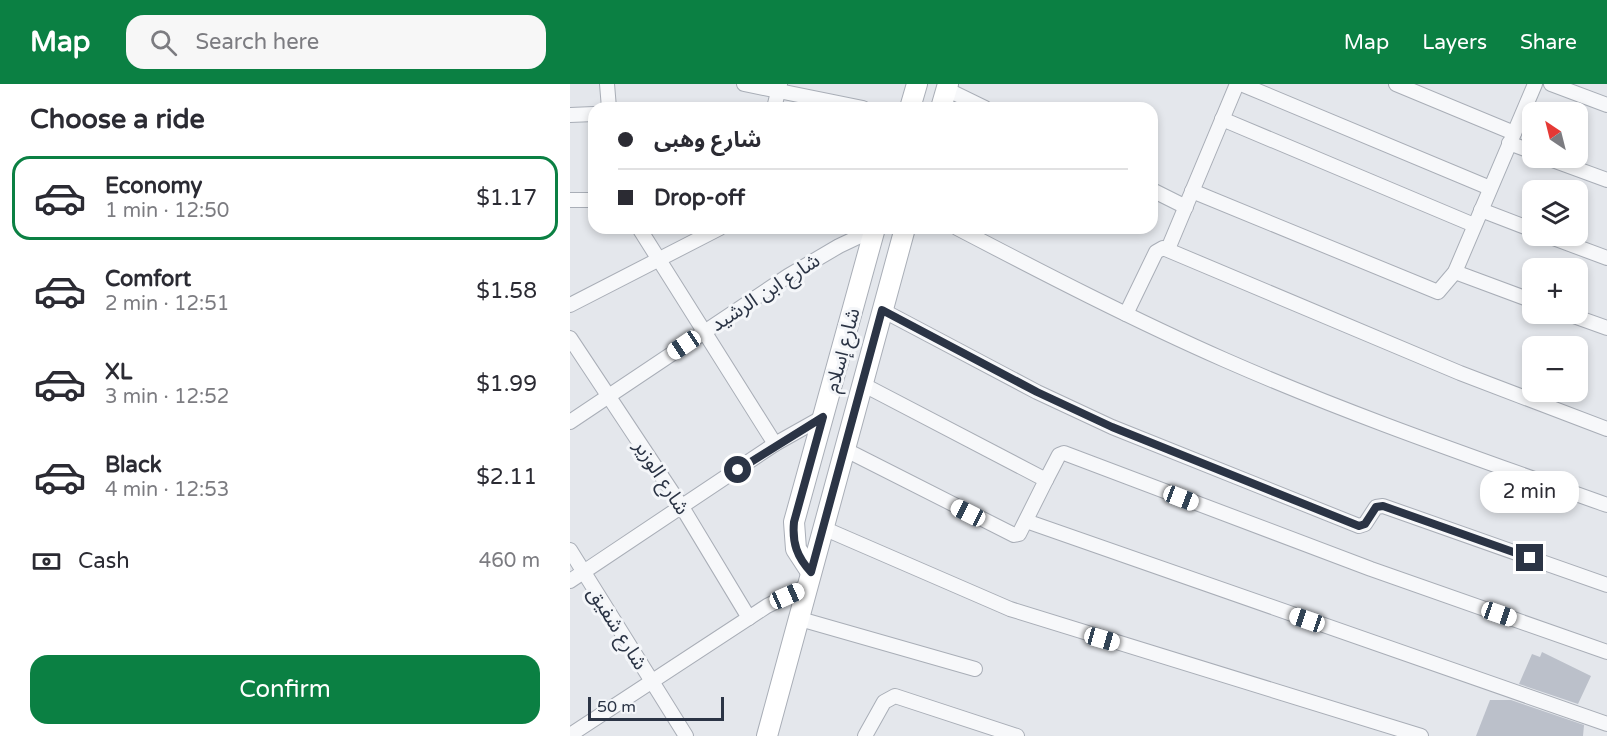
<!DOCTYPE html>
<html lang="en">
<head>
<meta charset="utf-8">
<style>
  body { margin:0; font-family:"Varela Round","Noto Sans Arabic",sans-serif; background:#f7f7f7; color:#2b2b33; height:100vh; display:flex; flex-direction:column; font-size:22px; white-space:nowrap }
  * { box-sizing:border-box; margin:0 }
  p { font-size:20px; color:#7c7c81 }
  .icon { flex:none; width:33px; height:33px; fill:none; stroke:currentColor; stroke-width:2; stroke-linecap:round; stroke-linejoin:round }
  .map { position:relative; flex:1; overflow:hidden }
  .sheet { display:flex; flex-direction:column; background:#fff; width:570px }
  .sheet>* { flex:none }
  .guide { position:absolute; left:18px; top:18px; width:570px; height:132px; border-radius:18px; box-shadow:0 3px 9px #0003; display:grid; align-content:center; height:132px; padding:0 30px; background:#fff }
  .needle { width:39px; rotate:325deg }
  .tools { position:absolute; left:952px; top:18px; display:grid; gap:12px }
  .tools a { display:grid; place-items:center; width:66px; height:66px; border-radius:12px; background:#fff; box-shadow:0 3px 9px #0003; font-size:30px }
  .scale { position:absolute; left:18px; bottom:15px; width:136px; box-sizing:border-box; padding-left:6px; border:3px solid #2b3445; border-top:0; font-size:16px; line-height:21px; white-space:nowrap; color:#2b3445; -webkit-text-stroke:4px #f4f6f9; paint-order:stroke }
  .end { position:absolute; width:27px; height:27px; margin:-14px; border:8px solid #2b3445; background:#fff; box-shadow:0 0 0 3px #fff }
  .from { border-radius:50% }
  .bubble { position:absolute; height:42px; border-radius:18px; background:#fff; box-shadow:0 3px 9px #0003; font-size:20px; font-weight:600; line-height:42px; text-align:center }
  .car { position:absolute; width:18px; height:36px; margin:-18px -9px; border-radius:8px; box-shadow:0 0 4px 2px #0007; background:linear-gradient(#fff 24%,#345 0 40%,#fff 0 76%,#345 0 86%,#fff 0) }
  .guide b { display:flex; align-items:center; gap:21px; height:57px; font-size:22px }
  .guide b+b { border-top:2px solid #e1e1e2 }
  .guide i { width:15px; height:15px; background:#2b2b33 }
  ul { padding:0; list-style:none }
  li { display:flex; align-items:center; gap:18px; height:84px; margin:0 12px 9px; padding:0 18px; border:3px solid transparent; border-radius:18px }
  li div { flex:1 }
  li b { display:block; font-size:22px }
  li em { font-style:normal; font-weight:600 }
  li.on { border-color:#0b8043 }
  li>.icon { width:54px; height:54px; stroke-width:1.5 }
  h2 { padding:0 30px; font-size:27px; line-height:72px }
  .pay { display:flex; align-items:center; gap:15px; height:66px; padding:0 30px; font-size:22px }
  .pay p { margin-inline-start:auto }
  .button { display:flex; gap:12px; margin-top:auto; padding:12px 30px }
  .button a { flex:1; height:69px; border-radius:18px; background:#0b8043; color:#fff; font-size:24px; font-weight:600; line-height:69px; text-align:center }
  header { display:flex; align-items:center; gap:36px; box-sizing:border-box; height:84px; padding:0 30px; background:#0b8043; color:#fff }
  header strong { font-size:28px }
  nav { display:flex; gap:33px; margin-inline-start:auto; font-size:21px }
  .search { width:420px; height:54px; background:#f7f7f7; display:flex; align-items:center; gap:15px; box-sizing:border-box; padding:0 21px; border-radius:18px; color:#7c7c81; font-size:22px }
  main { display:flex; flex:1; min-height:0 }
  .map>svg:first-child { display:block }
  .building { fill:#bbc0ca }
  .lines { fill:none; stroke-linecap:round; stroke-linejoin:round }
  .street-casing { stroke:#a9aeb7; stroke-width:16 }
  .secondary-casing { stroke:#a9aeb7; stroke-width:22 }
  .street { stroke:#f7f8fa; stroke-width:14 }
  .secondary { stroke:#fff; stroke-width:20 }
  .route { stroke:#2b3445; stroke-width:8 }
  .labels { text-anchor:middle; stroke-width:6; stroke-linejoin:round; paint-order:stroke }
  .street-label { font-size:20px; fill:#2b3445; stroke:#f4f6f9 }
</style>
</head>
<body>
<header>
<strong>Map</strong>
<div class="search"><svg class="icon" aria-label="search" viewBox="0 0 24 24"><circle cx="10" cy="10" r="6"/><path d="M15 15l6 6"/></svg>Search here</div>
<nav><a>Map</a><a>Layers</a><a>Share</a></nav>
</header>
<main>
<section class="sheet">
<h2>Choose a ride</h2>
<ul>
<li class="on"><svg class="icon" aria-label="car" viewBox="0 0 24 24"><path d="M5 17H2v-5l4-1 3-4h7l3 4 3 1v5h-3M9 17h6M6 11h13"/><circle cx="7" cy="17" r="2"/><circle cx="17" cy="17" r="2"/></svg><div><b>Economy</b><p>1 min · 12:50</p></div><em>$1.17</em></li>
<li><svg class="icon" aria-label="car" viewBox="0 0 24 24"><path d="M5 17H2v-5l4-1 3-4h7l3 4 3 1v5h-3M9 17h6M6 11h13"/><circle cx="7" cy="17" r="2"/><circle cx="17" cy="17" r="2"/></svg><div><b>Comfort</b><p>2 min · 12:51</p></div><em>$1.58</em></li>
<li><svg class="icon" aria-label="car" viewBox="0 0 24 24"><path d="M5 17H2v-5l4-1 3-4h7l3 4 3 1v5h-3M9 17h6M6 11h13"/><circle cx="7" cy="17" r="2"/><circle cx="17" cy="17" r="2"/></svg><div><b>XL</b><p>3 min · 12:52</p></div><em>$1.99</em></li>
<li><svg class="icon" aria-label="car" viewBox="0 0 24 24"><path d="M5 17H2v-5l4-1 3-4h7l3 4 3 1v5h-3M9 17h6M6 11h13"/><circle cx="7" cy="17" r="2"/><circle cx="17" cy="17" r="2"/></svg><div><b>Black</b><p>4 min · 12:53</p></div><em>$2.11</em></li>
</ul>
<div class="pay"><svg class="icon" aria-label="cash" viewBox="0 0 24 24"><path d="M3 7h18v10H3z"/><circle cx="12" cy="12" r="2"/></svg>Cash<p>460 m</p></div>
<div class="button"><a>Confirm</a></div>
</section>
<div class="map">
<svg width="1037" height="652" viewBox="0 0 1037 652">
  <rect width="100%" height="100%" fill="#e4e7ec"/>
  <g class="building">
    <polygon points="972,568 1021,592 1008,620 949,600 962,570 970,573"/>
    <polygon points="920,616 941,616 1014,641 1013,652 906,652"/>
  </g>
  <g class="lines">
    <defs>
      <g id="street">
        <polyline points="37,0 39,24"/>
        <polyline points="174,0 293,24"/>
        <polyline points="671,0 920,104"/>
        <polyline points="826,0 944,49"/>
        <polyline points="981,0 1037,21"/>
        <polyline points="376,5 415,24"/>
        <polyline points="204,24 210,0"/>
        <polyline points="0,31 24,30"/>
        <polyline points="652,35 904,141"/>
        <polyline points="939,59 963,68"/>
        <polyline points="977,74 1037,96"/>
        <polyline points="582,106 616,123"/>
        <polyline points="622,107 868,208 885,188 965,0"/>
        <polyline points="0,116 24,116"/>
        <polyline points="911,126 963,146"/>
        <polyline points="69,144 205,360"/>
        <path d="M387,144C475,190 564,236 655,276C780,331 909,375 1037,421"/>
        <polyline points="978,152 1037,174"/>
        <polyline points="598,165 667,0"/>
        <polyline points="885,188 963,217"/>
        <polyline points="0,221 150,144"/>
        <polyline points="312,226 467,308 542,343 789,442 795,440 806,423 813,422 1037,501"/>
        <polyline points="556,230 586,168 593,164 890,289 1037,345"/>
        <polyline points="998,230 1037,244"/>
        <polyline points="0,254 112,423 179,534"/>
        <polyline points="0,338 218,192 269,162 305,145"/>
        <polyline points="274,365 444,451 449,450 476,396 292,300"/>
        <polyline points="476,396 489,371 494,369 801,485 1037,568"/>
        <polyline points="456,437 1037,640"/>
        <polyline points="253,444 440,525 851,652"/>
        <polyline points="0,466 116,652"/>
        <polyline points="0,497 205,360 253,333"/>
        <polyline points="230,535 405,585"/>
        <polyline points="0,651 197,522 237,502"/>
        <polyline points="295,652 314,618 325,612 447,652"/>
      </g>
      <g id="secondary">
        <polyline points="340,24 347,0"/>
        <polyline points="371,24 378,0"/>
        <polyline points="241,488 226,465 224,438 305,144"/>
        <polyline points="197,652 335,144"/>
      </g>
    </defs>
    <use href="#street" class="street-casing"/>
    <use href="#secondary" class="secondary-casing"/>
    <use href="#street" class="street"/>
    <use href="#secondary" class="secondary"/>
  </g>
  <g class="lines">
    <path class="route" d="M168,386L253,333L224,438C222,459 227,473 241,488L312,226L467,308L542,343L789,442L795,440L806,423L813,422L960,474"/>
  </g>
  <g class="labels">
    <g class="street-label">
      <text transform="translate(195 208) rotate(-33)" y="7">شارع ابن الرشيد</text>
      <text transform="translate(272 266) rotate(-75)" y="7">شارع إسلام</text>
      <text transform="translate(92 393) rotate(57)" y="7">شارع الوزير</text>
      <text transform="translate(48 544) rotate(58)" y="7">شارع شفيق</text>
    </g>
  </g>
</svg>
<div class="tools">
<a><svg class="needle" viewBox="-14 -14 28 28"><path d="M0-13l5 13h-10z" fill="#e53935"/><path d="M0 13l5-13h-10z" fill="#7c7c81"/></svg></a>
<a><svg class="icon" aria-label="layers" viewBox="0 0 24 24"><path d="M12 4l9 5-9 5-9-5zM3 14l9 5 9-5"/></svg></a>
<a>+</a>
<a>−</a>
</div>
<div class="scale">50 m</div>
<i class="end from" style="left:168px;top:386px"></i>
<i class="end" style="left:960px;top:474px"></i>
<div class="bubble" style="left:910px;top:387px;width:99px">2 min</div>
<i class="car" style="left:114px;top:261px;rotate:236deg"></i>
<i class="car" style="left:611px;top:414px;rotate:111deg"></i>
<i class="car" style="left:398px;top:429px;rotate:297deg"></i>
<i class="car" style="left:217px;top:512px;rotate:66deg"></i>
<i class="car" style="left:929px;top:530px;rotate:109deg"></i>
<i class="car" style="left:737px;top:536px;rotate:289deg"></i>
<i class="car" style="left:532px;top:555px;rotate:106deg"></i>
<div class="guide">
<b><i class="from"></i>شارع وهبى</b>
<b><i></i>Drop-off</b>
</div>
</div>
</main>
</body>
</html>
